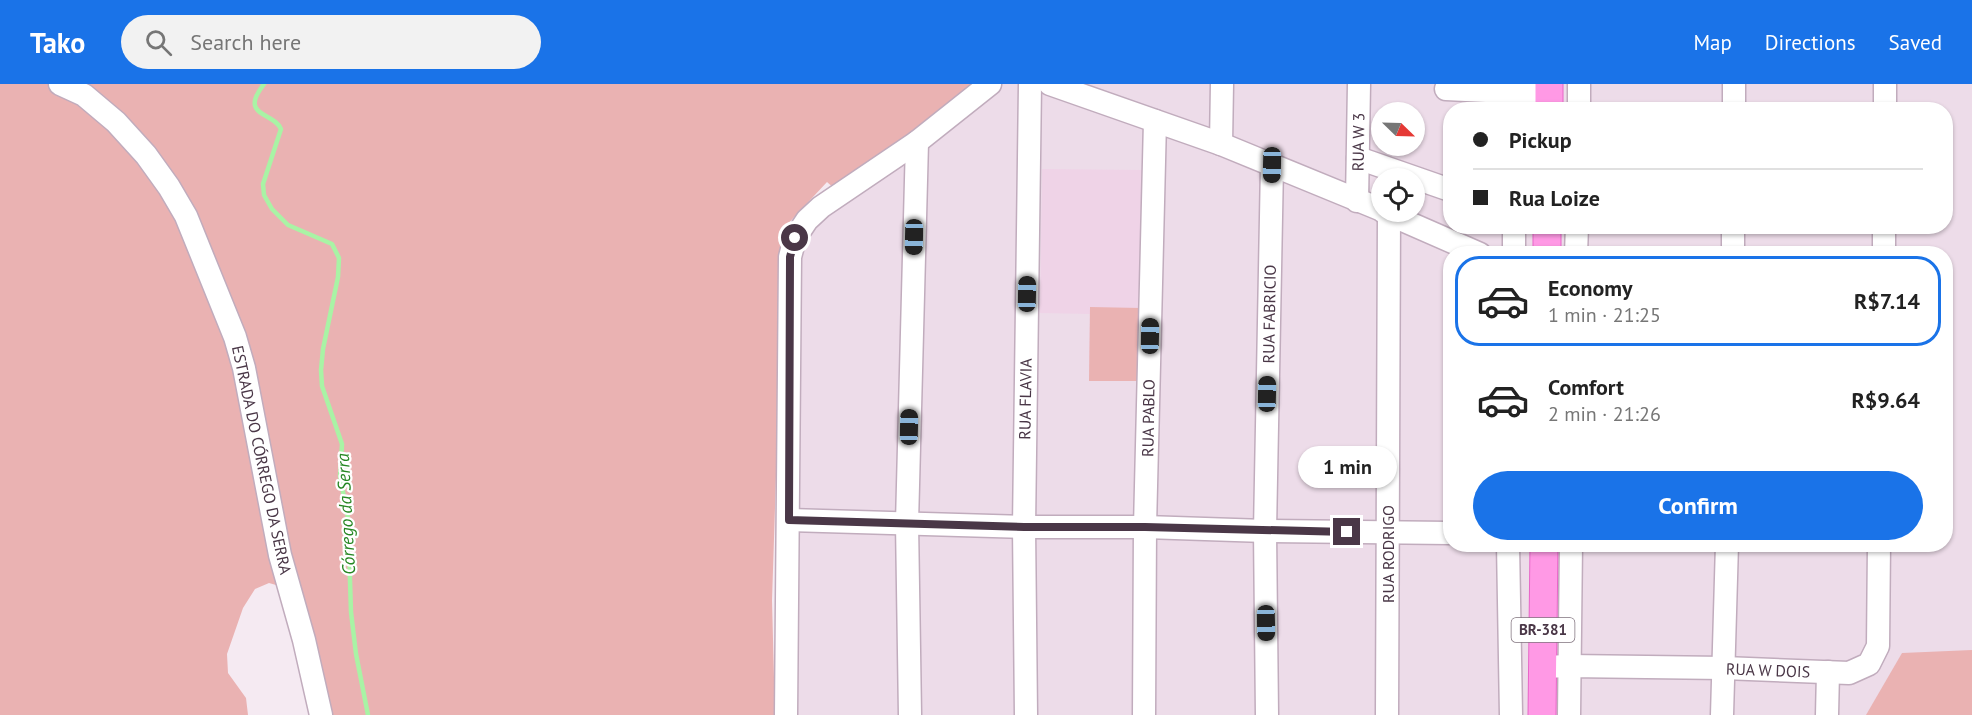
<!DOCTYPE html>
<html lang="en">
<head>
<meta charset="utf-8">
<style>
  body { margin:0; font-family:"PT Sans",sans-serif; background:#f2f2f2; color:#222; height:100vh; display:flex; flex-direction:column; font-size:22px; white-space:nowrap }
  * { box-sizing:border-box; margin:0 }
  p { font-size:20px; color:#767676 }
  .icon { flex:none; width:33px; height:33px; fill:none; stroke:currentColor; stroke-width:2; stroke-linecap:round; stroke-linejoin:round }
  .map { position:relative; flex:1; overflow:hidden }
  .panel { position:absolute; left:1443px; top:162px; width:510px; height:306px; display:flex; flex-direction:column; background:#fff; border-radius:24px; box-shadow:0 2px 4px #0004 }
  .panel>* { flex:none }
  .banner { position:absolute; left:1443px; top:18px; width:510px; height:132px; border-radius:24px; box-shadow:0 2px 4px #0004; display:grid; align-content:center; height:132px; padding:0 30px; background:#fff }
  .needle { width:39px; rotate:113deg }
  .fabs { position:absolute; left:1371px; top:18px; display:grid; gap:12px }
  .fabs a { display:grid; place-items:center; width:54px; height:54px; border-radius:50%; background:#fff; box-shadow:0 2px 4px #0004; font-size:30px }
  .end { position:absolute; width:27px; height:27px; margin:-14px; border:8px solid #4a3747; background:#fff; box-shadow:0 0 0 3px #fff }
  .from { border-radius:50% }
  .bubble { position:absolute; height:42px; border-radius:21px; background:#fff; box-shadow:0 2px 4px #0004; font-size:20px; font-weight:600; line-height:42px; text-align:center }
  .car { position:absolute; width:18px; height:36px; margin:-18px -9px; border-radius:8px; box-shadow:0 0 4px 2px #0007; background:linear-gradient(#222 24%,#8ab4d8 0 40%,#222 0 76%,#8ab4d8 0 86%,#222 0) }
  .banner b { display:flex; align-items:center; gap:21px; height:57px; font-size:22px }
  .banner b+b { border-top:2px solid #e0e0e0 }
  .banner i { width:15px; height:15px; background:#222 }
  ul { padding:10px 0 0; list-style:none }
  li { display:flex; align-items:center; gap:18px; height:90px; margin:0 12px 9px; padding:0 18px; border:3px solid transparent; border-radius:24px }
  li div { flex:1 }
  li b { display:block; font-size:22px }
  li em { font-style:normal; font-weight:600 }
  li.selected { border-color:#1a73e8 }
  li>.icon { width:54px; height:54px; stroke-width:1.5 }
  .action { display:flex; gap:12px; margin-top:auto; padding:12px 30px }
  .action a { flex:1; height:69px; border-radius:36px; background:#1a73e8; color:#fff; font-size:24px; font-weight:600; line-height:69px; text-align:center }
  header { display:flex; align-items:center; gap:36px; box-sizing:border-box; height:84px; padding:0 30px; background:#1a73e8; color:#fff }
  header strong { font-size:28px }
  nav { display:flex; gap:33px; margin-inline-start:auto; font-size:21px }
  .search { width:420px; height:54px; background:#f2f2f2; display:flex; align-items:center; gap:15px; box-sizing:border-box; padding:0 21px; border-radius:33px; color:#767676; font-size:22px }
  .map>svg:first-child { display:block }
  .residential { fill:#eddce9; fill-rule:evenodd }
  .education { fill:#efd3e7 }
  .green { fill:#eab2b2 }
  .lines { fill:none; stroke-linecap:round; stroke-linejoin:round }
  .stream { stroke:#a9f3a5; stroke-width:4.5 }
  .minor-casing { stroke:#c1acbd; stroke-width:25 }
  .major-casing { stroke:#e865c8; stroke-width:29 }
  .minor { stroke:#fff; stroke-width:22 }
  .major { stroke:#ff99e5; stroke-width:27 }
  .route { stroke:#4a3747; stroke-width:8 }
  .labels { text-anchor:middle; stroke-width:4.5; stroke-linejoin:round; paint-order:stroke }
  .shield { fill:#fff; stroke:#80737e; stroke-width:1.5 }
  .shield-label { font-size:15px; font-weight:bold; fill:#4a3747 }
  .street-label { font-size:16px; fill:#4a3747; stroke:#fff }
  .water-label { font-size:18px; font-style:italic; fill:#278724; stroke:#fff }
</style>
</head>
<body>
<header>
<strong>Tako</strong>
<div class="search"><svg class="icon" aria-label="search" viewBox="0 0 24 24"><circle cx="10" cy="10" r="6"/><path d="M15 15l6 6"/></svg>Search here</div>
<nav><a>Map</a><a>Directions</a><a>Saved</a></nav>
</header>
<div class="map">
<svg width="1972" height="631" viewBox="0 0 1972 631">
  <rect width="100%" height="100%" fill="#f5eaf2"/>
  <g class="residential">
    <path d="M990,0H1539V25L1450,26V142L1539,143V169L1450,170V460L1537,461L1535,631H781L784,158ZM1382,28H1414V62H1382ZM1382,94H1414V128H1382Z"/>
    <polygon points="1542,0 1972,0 1972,631 1538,631 1540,461 1946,460 1946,170 1542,169 1542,143 1946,142 1946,26 1542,25"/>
  </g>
  <polygon class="education" points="1042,85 1143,86 1140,297 1089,297 1090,230 1040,229"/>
  <g class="green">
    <polygon points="0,0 986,0 837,107 827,98 784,144 772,517 775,631 324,631 283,503 269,499 255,505 243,524 227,570 228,589 246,614 248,631 0,631"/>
    <polygon points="1090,223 1141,224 1140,297 1089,297"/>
    <polygon points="1972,566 1972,631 1866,631 1902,569"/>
  </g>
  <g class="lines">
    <path class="stream" d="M264,0C238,33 274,28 281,45L263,100L264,111L272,125L288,141L332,160L339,174L338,193L323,265L321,286L322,302L342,360L340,392L348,434L351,528L356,570L368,631"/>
    <defs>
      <g id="minor">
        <polyline points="60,0 84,11 116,38 146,71 169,103 186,132 235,253 244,284 280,471 304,556 321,631"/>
        <polyline points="1050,0 1221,60 1382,126"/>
        <polyline points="1446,5 1549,10"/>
        <polyline points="1579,26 1579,0"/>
        <polyline points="1734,26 1734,0"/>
        <polyline points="1885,26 1885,0"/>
        <polyline points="1221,60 1222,0"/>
        <polyline points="1358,74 1450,106"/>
        <polyline points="1357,117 1359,0"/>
        <polyline points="1384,128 1480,170"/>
        <polyline points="1514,170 1514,142"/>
        <polyline points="1576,170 1577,142"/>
        <polyline points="1733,170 1733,142"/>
        <polyline points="1884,170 1884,142"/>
        <polyline points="789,436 1024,443 1145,443 1265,447 1450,449"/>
        <polyline points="1508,460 1511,631"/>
        <polyline points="1543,583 1569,582 1724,584 1849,589 1869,580 1878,562 1879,460"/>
        <polyline points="786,631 790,173 795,154 807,136 821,123 917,58 990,0"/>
        <polyline points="910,631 907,439 917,58"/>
        <polyline points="1026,631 1024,443 1030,0"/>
        <polyline points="1144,631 1145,443 1155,37"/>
        <polyline points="1267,631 1265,447 1272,81"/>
        <polyline points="1387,631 1389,129"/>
        <polyline points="1569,631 1571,460"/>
        <polyline points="1722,631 1727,460"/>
        <polyline points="1827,631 1828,588"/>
      </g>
      <g id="major">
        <polyline points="1549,26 1549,0"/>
        <polyline points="1547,142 1547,170"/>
        <polyline points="1542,631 1544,460"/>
      </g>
    </defs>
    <use href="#minor" class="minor-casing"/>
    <use href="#major" class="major-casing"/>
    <use href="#minor" class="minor"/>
    <use href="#major" class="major"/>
  </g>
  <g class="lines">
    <polyline class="route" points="795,154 790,173 789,436 1024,443 1145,443 1347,448"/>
  </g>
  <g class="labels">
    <rect class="shield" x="1511.5" y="534" width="63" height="24" rx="4.5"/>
    <g class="shield-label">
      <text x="1543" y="551">BR-381</text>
    </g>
    <g class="street-label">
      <text transform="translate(1358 58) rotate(-89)" y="6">RUA W 3</text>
      <text transform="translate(1269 230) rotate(-89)" y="6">RUA FABRICIO</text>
      <text transform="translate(1025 315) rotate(-89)" y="6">RUA FLAVIA</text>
      <text transform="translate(1148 334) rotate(-89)" y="6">RUA PABLO</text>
      <text transform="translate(262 376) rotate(78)" y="6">ESTRADA DO CÓRREGO DA SERRA</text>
      <text transform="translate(1388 470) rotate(-90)" y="6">RUA RODRIGO</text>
      <text transform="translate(1768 586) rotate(2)" y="6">RUA W DOIS</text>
    </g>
    <g class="water-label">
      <text transform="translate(346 430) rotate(-93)" y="6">Córrego da Serra</text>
    </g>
  </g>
</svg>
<div class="fabs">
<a><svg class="needle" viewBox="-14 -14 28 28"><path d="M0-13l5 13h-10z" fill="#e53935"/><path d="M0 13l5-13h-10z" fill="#767676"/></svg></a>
<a><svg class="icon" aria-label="locate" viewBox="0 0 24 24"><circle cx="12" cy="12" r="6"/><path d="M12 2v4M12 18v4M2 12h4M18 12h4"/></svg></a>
</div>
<i class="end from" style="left:795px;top:154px"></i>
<i class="end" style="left:1347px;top:448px"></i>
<div class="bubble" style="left:1298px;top:362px;width:99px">1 min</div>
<i class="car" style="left:1272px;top:81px;rotate:181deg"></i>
<i class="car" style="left:914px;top:153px;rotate:181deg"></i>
<i class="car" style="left:1027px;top:210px;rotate:1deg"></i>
<i class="car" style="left:1150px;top:252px;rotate:1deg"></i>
<i class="car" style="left:1267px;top:310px;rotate:1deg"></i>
<i class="car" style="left:909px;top:343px;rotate:1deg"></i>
<i class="car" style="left:1266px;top:539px;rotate:179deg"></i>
<div class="banner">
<b><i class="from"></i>Pickup</b>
<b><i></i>Rua Loize</b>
</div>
<section class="panel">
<ul>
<li class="selected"><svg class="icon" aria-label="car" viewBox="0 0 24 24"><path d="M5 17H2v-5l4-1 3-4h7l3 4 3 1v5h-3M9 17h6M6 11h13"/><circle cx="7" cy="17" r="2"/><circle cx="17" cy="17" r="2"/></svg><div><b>Economy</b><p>1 min · 21:25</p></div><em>R$7.14</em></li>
<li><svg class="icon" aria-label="car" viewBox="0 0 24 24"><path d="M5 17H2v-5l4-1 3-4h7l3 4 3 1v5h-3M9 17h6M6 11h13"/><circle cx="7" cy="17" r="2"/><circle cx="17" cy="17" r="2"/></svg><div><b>Comfort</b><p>2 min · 21:26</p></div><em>R$9.64</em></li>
</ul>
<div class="action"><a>Confirm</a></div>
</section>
</div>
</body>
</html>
